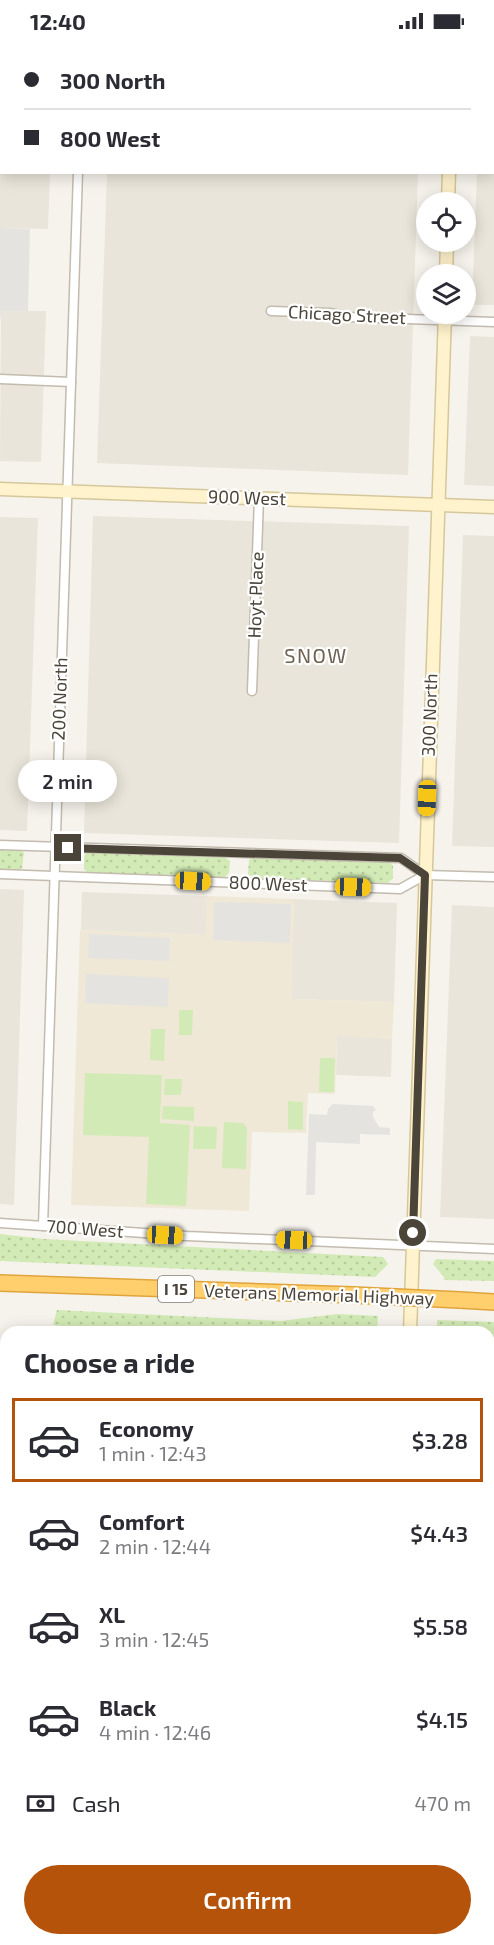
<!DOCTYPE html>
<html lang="en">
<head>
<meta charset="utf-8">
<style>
  body { margin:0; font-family:"Exo 2",sans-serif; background:#f7f7f7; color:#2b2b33; height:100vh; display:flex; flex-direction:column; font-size:22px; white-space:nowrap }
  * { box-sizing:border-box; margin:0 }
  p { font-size:20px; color:#7c7c81 }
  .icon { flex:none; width:33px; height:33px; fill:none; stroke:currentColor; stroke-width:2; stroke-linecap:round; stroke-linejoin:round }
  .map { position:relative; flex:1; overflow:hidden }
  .drawer { position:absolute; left:0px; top:1284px; width:495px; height:620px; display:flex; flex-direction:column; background:#fff; border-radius:18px 18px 0 0; box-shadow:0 3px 15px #0003 }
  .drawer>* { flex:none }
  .hud { position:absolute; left:0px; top:0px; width:495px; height:132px; box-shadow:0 3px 15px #0003; display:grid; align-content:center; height:132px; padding:0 24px; background:#fff }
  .fabs { position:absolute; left:416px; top:150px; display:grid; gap:12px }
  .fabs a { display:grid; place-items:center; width:60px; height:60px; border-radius:50%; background:#fff; box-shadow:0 3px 15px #0003; font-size:30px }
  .end { position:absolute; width:27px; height:27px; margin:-14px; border:8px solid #4b4439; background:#fff; box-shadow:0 0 0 3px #fff }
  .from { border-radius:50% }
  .bubble { position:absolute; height:42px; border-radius:21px; background:#fff; box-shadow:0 3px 15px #0003; font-size:20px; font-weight:600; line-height:42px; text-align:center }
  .car { position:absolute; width:18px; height:36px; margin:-18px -9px; border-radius:8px; box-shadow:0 0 4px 2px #0007; background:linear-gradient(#f5c518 24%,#345 0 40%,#f5c518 0 76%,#345 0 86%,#f5c518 0) }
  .hud b { display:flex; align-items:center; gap:21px; height:57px; font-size:22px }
  .hud b+b { border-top:2px solid #e1e1e2 }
  .hud i { width:15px; height:15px; background:#2b2b33 }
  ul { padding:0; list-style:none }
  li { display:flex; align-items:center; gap:18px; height:84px; margin:0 12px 9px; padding:0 12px; border:3px solid transparent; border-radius:0px }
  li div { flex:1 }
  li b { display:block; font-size:22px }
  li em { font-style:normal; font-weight:600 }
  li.on { border-color:#b45309 }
  li>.icon { width:54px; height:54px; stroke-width:1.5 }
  h2 { padding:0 24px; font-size:27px; line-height:72px }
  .pay { display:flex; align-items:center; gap:15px; height:66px; padding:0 24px; font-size:22px }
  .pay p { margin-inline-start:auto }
  .primary-button { display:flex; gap:12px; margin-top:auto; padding:12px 24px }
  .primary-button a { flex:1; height:69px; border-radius:36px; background:#b45309; color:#fff; font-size:24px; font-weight:600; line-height:69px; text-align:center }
  .status { display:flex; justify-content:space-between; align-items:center; height:42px; padding:0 30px; background:#fff; direction:ltr }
  .status svg { height:16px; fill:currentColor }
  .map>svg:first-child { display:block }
  .residential { fill:#eae5da }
  .industrial { fill:url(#industrial-grid) }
  .education { fill:#efe8d6 }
  .grass { fill:url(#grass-dots) }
  .green { fill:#d2eab5 }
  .parking { fill:#e5e3e0 }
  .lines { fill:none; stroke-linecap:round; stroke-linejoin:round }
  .street-casing { stroke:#c2bbae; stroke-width:11 }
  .secondary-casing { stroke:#d6c79b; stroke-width:15 }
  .highway-casing { stroke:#e0a43c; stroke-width:18 }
  .street { stroke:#fff; stroke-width:8 }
  .secondary { stroke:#fff3cd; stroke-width:12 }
  .highway { stroke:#ffcf6e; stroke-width:15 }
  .highway-bridge-casing { stroke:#e0a43c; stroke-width:18; stroke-linecap:butt }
  .highway-bridge { stroke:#ffcf6e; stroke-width:15 }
  .route { stroke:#4b4439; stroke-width:8 }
  .labels { text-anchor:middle; stroke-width:4.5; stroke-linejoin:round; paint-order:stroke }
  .shield { fill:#fff; stroke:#817c74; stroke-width:1.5 }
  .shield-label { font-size:16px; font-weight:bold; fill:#4b4439 }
  .street-label { font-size:18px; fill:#4b4439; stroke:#fff }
  .neighbourhood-label { font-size:20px; letter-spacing:1.5px; fill:#6e6250; stroke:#fff }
</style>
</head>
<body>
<div class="status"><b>12:40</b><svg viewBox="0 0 49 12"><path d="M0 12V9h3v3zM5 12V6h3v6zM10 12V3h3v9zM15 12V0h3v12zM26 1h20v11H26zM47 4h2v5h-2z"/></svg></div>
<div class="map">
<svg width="494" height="1903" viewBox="0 0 494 1903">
  <defs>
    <pattern id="industrial-grid" width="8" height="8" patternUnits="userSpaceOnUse" patternTransform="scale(1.5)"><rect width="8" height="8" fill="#e6e2dd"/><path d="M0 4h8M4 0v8" fill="none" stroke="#c7c3be"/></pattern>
    <pattern id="grass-dots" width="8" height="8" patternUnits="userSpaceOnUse" patternTransform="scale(1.5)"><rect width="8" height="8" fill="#d2eab5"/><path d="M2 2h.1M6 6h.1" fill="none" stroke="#b6ca9c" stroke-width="1.8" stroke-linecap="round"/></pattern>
  </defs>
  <rect width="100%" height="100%" fill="#f6f3ec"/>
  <g class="residential">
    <polygon points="0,105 1,105 2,130 50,131 48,187 0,186"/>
    <polygon points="494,125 494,263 472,263 477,131 494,130"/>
    <polygon points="107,131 418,131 408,433 97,421"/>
    <polygon points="1,269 46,269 41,420 0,419"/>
    <polygon points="470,294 494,295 494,444 464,443"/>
    <polygon points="93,474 409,484 399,801 84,791"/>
    <polygon points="0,475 38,476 27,789 0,788"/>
    <polygon points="463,493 494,494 494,805 452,804"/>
    <polygon points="0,847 24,848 14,1163 0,1162"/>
    <polygon points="82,850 207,854 206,893 81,888"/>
    <polygon points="294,857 397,861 394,960 291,957"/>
    <polygon points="452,863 494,865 494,1177 440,1175"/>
    <polygon points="337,993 392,997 391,1035 336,1033"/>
    <rect x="489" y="1344" width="5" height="210"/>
    <rect x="489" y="1592" width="5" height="158"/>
  </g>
  <polygon class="industrial" points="489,1757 494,1757 494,1903 417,1903 417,1898 489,1898"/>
  <polygon class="education" points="207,854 294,857 292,957 394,960 392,997 337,994 335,1052 308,1051 306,1091 252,1090 249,1169 71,1163 80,888 205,893"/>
  <g class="grass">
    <polygon points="0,806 21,808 24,811 22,826 17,829 0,828"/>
    <polygon points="87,810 223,814 230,819 229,831 224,836 88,831 84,827 84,814"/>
    <polygon points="254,815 389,819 393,824 393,836 388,841 254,836 248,832 249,818"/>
    <polygon points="0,1192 44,1197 383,1215 388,1222 375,1235 0,1219"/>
    <polygon points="436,1217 494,1219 494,1239 444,1238 444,1235 433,1222"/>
    <polygon points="57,1268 281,1279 337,1272 378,1274 377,1290 239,1290 188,1287 113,1289 53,1283"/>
    <polygon points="437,1278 494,1280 494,1297 489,1297 489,1290 437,1290"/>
    <rect x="0" y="1332" width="6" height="42"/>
  </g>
  <g class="green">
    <polygon points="0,0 328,0 328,2 2,2 2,46 0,46"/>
    <polygon points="179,968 193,968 192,993 179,993"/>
    <polygon points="151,987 165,987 164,1019 150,1018"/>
    <polygon points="320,1016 335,1016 334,1050 319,1050"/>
    <polygon points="85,1031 162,1033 160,1081 190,1083 186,1164 146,1162 149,1095 83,1093"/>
    <polygon points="165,1037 182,1037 181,1053 164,1053"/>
    <polygon points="288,1059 303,1060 303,1088 288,1087"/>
    <polygon points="163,1064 194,1065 194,1079 162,1077"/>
    <polygon points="224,1080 243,1081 247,1086 246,1127 222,1126"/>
    <polygon points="194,1084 217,1085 216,1107 193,1107"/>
  </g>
  <g class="parking">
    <rect x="109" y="0" width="218" height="2"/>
    <polygon points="0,186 30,187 28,269 1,269 0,280"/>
    <polygon points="214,860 291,862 290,901 213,898"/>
    <polygon points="89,892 170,896 169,919 88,916"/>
    <polygon points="86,932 169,936 168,965 85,961"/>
    <polygon points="333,1062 373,1064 376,1068 373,1070 373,1075 379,1085 390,1086 390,1093 360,1092 360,1102 316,1100 315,1153 306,1153 309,1072 327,1073 328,1067"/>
    <polygon points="128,1898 198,1898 197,1903 128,1903"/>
  </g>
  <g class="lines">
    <defs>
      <g id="street">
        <polyline points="455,2 455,0"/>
        <polyline points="271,269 330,271 349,275 494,280"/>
        <polyline points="0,337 71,340"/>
        <polyline points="252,649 259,456"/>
        <polyline points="0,803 401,816 425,833"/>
        <polyline points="0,832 400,847 425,833 494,835"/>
        <polyline points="0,1181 187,1194 494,1207"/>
        <polyline points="43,1184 78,130"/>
        <polyline points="489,1389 494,1389"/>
        <polyline points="0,1558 6,1558"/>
        <polyline points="489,1575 494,1575"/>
        <polyline points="0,1721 6,1721"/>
        <polyline points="17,1903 17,1898"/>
      </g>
      <g id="secondary">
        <polyline points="0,78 2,78"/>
        <polyline points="448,160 449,130"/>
        <polyline points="446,232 447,200"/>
        <polyline points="0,447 494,465"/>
        <polyline points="410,1290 445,272"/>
        <polyline points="389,1903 390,1898"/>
      </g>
      <g id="highway">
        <polyline points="0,1241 353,1253"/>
        <polyline points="460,1258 494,1260"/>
        <polyline points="0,1318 6,1318"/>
        <polyline points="489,1321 494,1321"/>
      </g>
    </defs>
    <use href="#street" class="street-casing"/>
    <use href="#secondary" class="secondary-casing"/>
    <use href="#highway" class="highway-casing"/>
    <use href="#street" class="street"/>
    <use href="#secondary" class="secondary"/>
    <use href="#highway" class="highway"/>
    <defs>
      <polyline id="highway-bridge" points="353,1253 460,1258"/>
    </defs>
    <use href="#highway-bridge" class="highway-bridge-casing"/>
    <use href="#highway-bridge" class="highway-bridge"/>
  </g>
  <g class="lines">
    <polyline class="route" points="68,806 400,816 425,833 413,1191"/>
  </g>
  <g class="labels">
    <rect class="shield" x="158" y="1234" width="36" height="26" rx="4.5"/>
    <g class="shield-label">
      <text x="176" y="1253">I 15</text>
    </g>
    <g class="street-label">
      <text transform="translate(347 273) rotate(3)" y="6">Chicago Street</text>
      <text transform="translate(247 456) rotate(2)" y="6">900 West</text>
      <text transform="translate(256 553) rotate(-88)" y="6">Hoyt Place</text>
      <text transform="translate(60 657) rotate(-88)" y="6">200 North</text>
      <text transform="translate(430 673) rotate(-88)" y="6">300 North</text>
      <text transform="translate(268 842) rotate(2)" y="6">800 West</text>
      <text transform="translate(85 1187) rotate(4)" y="6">700 West</text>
      <text transform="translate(319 1253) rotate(2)" y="6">Veterans Memorial Highway</text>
    </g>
    <g class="neighbourhood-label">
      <text x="316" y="621">SNOW</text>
    </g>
  </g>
</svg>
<div class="fabs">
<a><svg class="icon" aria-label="locate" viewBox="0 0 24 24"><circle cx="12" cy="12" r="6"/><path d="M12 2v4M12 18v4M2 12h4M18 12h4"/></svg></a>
<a><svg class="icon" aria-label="layers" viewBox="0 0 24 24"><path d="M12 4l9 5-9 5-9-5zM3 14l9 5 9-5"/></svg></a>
</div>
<i class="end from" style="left:413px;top:1191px"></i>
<i class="end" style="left:68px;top:806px"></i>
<div class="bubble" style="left:18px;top:718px;width:99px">2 min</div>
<i class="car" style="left:427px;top:756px;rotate:182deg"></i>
<i class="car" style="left:193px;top:839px;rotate:93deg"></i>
<i class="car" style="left:353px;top:845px;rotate:92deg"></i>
<i class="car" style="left:165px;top:1193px;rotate:93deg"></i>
<i class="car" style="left:294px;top:1198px;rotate:272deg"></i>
<div class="hud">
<b><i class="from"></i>300 North</b>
<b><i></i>800 West</b>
</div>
<section class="drawer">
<h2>Choose a ride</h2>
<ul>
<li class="on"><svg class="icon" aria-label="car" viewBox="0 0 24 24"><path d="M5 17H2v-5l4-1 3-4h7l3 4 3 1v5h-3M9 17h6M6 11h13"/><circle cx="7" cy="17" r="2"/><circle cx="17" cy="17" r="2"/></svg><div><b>Economy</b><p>1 min · 12:43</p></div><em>$3.28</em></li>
<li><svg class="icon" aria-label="car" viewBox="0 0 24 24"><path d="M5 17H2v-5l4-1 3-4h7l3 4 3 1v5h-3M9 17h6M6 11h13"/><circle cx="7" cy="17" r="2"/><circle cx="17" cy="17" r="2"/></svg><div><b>Comfort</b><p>2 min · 12:44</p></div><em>$4.43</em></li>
<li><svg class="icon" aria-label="car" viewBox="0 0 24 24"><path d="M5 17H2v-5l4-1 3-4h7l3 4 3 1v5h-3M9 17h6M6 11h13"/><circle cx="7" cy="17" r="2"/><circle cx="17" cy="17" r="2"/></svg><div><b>XL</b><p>3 min · 12:45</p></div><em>$5.58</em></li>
<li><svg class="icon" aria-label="car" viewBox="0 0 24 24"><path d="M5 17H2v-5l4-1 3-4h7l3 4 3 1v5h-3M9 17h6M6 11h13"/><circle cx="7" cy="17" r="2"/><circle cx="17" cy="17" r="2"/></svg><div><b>Black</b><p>4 min · 12:46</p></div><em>$4.15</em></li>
</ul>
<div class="pay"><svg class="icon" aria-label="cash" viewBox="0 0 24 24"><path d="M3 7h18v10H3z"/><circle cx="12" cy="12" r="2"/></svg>Cash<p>470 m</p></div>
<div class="primary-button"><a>Confirm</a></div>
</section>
</div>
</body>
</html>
